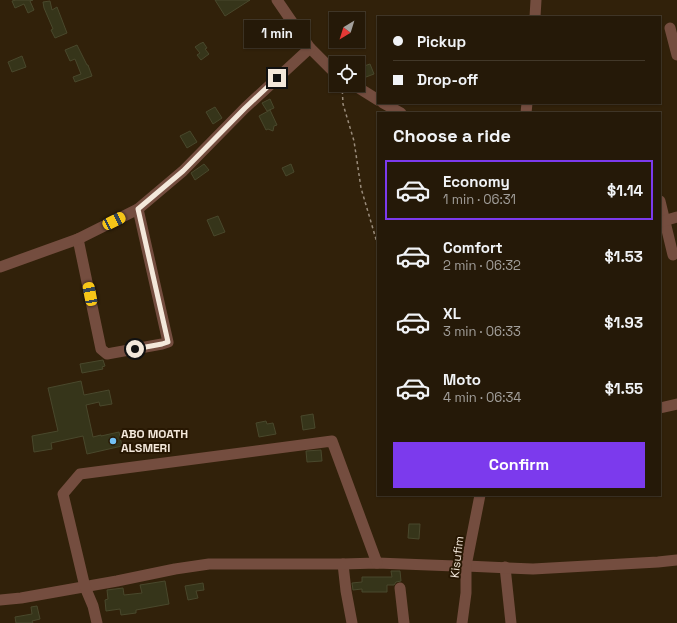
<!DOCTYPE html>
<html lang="en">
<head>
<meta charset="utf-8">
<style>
  body { margin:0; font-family:"Space Grotesk",sans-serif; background:#312616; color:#f1f3f6; height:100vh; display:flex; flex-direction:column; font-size:15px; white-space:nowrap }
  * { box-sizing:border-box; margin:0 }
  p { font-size:13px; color:#a3a09c }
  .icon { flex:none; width:22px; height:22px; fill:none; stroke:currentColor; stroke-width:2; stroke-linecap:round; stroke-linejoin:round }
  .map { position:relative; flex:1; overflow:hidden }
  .details { position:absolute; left:377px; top:112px; width:284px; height:384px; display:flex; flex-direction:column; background:#251908; border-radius:0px; box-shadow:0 1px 3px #0004,0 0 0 1px #423829 }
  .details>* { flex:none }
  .top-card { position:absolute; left:377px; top:16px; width:284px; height:88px; border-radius:0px; box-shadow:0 1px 3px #0004,0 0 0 1px #423829; display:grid; align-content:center; height:88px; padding:0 16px; background:#251908 }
  .needle { width:26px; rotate:218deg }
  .controls { position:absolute; left:329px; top:12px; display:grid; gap:8px }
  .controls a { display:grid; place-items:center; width:36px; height:36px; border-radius:0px; background:#251908; box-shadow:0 1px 3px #0004,0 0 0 1px #423829; font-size:20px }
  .end { position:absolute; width:18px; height:18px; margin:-9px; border:5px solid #f3e8db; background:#111; box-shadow:0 0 0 2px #111 }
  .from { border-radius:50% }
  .bubble { position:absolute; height:28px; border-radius:0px; background:#251908; box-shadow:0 1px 3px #0004,0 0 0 1px #423829; font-size:13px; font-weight:800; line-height:28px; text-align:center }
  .car { position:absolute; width:12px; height:24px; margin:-12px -6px; border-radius:5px; box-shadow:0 0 3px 1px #0007; background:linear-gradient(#f5c518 24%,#345 0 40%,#f5c518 0 76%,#345 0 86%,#f5c518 0) }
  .top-card b { display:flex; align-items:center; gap:14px; height:38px; font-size:15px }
  .top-card b+b { border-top:1px solid #423829 }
  .top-card i { width:10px; height:10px; background:#f1f3f6 }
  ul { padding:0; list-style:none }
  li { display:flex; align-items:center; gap:12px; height:60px; margin:0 8px 6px; padding:0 8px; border:2px solid transparent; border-radius:0px }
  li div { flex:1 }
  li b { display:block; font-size:15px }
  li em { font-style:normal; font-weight:800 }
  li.current { border-color:#7c3aed }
  li>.icon { width:36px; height:36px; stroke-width:1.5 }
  h2 { padding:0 16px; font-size:18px; line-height:48px }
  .primary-button { display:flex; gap:8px; margin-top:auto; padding:8px 16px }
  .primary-button a { flex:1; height:46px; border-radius:0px; background:#7c3aed; color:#fff; font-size:16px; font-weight:800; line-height:46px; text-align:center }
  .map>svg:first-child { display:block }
  .building { fill:#36351a; stroke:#49482c }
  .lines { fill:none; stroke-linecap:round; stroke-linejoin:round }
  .path { stroke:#9a8c7b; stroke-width:1.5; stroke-dasharray:3 3; stroke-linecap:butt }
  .minor { stroke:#744d3f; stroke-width:11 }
  .route { stroke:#f3e8db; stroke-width:5 }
  .poi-dot { fill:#73c1f6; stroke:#271702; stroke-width:1.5 }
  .labels { text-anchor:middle; stroke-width:4; stroke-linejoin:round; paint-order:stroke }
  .poi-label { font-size:12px; font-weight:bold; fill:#f3e8db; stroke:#271702; text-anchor:start }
  .street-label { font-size:12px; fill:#f3e8db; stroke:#271702 }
</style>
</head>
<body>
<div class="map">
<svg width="677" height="623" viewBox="0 0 677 623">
  <rect width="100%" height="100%" fill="#31210a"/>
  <g class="building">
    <polygon points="16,0 33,0 30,1 34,10 28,13 24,4 15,8 12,1"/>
    <polygon points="215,0 250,0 225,16"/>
    <polygon points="50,1 52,10 57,7 67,33 55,38 51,30 53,29 44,8 43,2"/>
    <polygon points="203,42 207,48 205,49 209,54 201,60 197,55 200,53 195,47 201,43 202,43"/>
    <polygon points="77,45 87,65 88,65 92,76 75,82 73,77 81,74 75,59 70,61 65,50"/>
    <polygon points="22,56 26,67 12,72 8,62"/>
    <polygon points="370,64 374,74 366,77 365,75 362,76 358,68"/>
    <polygon points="270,99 274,108 267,111 262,103"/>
    <polygon points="215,107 222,118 213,124 206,112"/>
    <polygon points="270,110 277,125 274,126 273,131 268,129 266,130 259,116"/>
    <polygon points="190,131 197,142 187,148 180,136"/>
    <polygon points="204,164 209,170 195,180 191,173"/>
    <polygon points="291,164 294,172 286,176 282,168"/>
    <polygon points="218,216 225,232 214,236 207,220"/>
    <polygon points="103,360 105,366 102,367 103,369 82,373 80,364"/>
    <polygon points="81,381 84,395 109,390 112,404 100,406 99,402 86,405 93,437 101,435 101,436 119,432 122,446 87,454 83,436 51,443 52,449 34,452 32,436 58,431 48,388"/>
    <polygon points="313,414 315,428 303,430 301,416"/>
    <polygon points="266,421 267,424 273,423 276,434 259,437 256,423"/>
    <polygon points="321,450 322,461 307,462 306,451"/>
    <polygon points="409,524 420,524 419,539 408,538"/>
    <polygon points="391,571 400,571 401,581 396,582 394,585 387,585 387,592 362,592 362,589 353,590 352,583 362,582 362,577 392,577"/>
    <polygon points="165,581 169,604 136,610 136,613 121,615 120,609 106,611 105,600 108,599 107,590 123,588 124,595 142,593 140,585"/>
    <polygon points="203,583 204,590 196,591 198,598 188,600 185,586"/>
    <polygon points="37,606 40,619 32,621 33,623 16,623 15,617 32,614 31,607"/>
  </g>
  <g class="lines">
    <polyline class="path" points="342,85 343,104 354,141 361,188 378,246"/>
    <g class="minor">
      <polyline points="277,0 310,48 336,74"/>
      <polyline points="535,17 536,0"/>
      <polyline points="670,28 677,55"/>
      <polyline points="354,85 378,100"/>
      <polyline points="383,103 401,113"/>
      <polyline points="526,113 527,103"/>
      <polyline points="660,201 673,255"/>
      <polyline points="660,222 677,217"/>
      <polyline points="78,239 101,349 107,354 162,344 168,342 138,209"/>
      <polyline points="0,267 78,239 138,209 183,171 245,108 310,48"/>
      <polyline points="660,408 677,404"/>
      <polyline points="343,564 346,591 352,623"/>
      <polyline points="505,567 511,623"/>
      <polyline points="400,588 404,623"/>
      <polyline points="0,600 21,598 117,581 175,569 209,564 343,564 377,563 455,566 466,566 533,569 658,562 677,560"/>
      <polyline points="97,623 93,606 85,587 63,494 80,474 332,441 377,563"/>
      <polyline points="462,623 466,593 466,566 480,495"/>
    </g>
  </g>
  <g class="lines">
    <polyline class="route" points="135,349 162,344 168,342 138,209 183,171 245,108 277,78"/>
  </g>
  <circle class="poi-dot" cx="113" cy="441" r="4"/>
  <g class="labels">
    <g class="poi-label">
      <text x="121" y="438">ABO MOATH<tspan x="121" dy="14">ALSMERI</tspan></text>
    </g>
    <g class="street-label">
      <text transform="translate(457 557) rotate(-83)" y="4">Kisufim</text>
    </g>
  </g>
</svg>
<div class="controls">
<a><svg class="needle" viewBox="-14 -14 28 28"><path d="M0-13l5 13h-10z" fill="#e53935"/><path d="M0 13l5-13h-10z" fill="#a3a09c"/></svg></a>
<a><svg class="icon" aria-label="locate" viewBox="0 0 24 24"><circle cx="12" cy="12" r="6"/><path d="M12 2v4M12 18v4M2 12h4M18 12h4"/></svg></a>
</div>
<i class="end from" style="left:135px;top:349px"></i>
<i class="end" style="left:277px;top:78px"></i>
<div class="bubble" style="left:244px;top:20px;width:66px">1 min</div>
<i class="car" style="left:114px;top:221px;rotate:63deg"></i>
<i class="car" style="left:90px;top:294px;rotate:349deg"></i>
<div class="top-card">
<b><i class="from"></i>Pickup</b>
<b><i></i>Drop-off</b>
</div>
<section class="details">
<h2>Choose a ride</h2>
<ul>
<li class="current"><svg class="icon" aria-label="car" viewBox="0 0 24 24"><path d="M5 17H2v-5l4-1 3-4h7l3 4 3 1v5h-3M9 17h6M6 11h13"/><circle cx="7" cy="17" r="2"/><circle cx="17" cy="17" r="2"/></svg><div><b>Economy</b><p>1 min · 06:31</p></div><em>$1.14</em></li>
<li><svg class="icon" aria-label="car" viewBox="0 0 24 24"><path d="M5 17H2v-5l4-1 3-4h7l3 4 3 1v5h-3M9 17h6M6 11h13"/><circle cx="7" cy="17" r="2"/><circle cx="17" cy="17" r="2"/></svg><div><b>Comfort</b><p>2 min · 06:32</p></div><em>$1.53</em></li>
<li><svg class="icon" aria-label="car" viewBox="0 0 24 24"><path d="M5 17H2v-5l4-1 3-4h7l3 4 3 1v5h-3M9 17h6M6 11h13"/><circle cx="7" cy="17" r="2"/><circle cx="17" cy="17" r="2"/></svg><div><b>XL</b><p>3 min · 06:33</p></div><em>$1.93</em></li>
<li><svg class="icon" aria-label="car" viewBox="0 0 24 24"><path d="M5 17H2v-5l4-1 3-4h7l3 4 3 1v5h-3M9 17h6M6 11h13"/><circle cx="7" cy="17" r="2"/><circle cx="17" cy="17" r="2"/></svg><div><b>Moto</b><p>4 min · 06:34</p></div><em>$1.55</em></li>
</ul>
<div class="primary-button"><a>Confirm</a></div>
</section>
</div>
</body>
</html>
